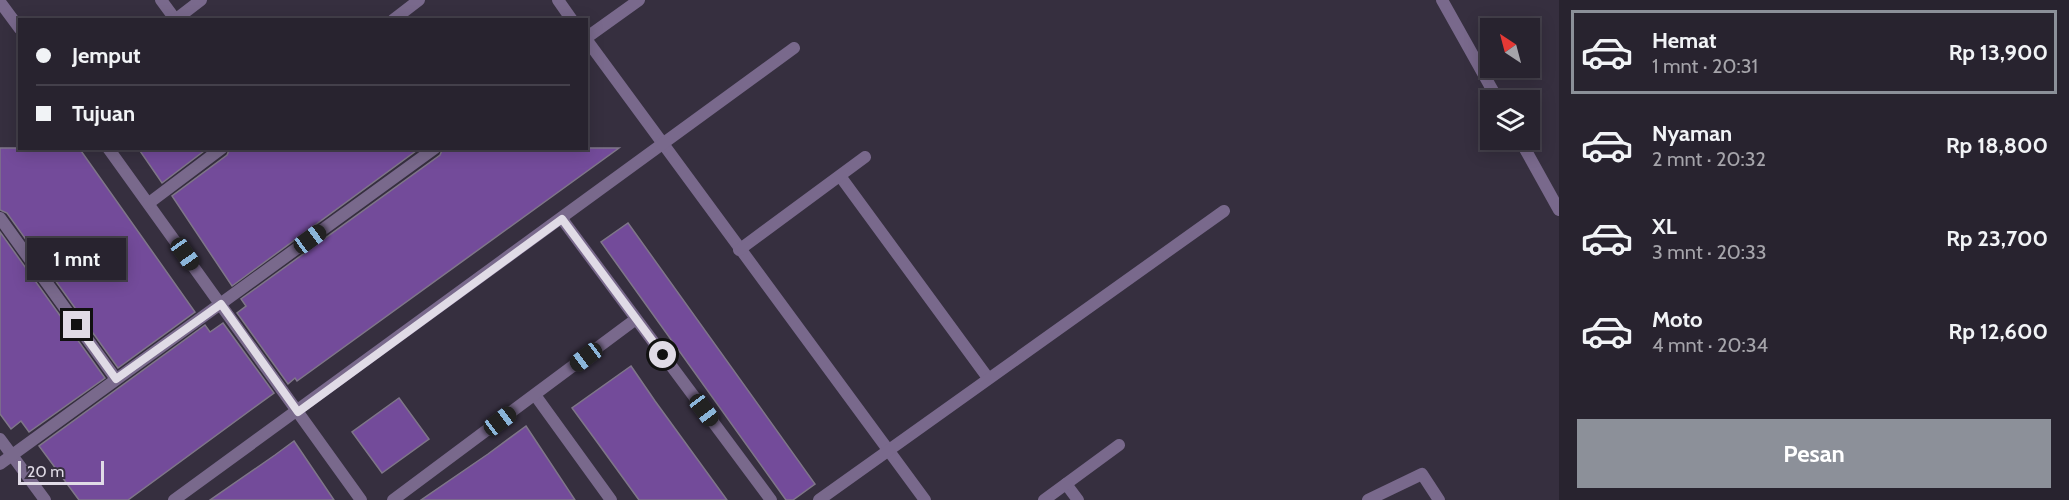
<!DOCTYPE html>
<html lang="id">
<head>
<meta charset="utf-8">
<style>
  body { margin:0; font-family:Cabin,sans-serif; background:#302b37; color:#f1f3f6; height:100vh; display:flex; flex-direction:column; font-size:22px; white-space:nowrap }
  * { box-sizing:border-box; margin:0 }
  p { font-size:20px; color:#a5a4aa }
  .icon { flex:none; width:33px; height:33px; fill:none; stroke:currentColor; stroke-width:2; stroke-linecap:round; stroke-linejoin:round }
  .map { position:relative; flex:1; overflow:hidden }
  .details { display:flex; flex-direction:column; background:#28232f; width:510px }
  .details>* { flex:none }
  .guide { position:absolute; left:18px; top:18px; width:570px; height:132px; border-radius:0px; box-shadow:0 3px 15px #0003,0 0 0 2px #44404b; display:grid; align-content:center; height:132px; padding:0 18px; background:#28232f }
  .needle { width:39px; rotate:324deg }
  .fabs { position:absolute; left:1480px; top:18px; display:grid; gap:12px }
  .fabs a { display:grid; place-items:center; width:60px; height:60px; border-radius:0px; background:#28232f; box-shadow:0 3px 15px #0003,0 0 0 2px #44404b; font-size:30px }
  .scale { position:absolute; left:18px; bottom:15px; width:86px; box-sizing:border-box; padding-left:6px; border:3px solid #e0dbe6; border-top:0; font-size:16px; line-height:21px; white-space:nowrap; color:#e0dbe6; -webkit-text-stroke:4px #362f3f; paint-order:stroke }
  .end { position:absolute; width:27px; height:27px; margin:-14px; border:8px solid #e0dbe6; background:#111; box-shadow:0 0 0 3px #111 }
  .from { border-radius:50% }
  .bubble { position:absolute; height:42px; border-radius:0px; background:#28232f; box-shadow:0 3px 15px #0003,0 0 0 2px #44404b; font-size:20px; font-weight:700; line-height:42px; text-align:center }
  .car { position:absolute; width:18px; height:36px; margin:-18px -9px; border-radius:8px; box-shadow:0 0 4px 2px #0007; background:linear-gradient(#222 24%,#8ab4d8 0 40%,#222 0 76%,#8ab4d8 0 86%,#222 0) }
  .guide b { display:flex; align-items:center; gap:21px; height:57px; font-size:22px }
  .guide b+b { border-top:2px solid #44404b }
  .guide i { width:15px; height:15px; background:#f1f3f6 }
  ul { padding:10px 0 0; list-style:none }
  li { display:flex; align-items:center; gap:18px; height:84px; margin:0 12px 9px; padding:0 6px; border:3px solid transparent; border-radius:0px }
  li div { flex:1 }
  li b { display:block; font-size:22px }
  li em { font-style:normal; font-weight:700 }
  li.selected { border-color:#8c9099 }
  li>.icon { width:54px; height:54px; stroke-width:1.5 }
  .button { display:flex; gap:12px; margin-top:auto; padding:12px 18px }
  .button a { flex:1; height:69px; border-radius:0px; background:#8c9099; color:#fff; font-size:24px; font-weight:700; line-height:69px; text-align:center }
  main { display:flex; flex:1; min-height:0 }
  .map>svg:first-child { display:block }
  .building { fill:#734b9a; stroke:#7f7689; stroke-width:1.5 }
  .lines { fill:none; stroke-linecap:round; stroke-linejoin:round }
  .street { stroke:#79698c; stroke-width:12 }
  .route { stroke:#e0dbe6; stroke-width:8 }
</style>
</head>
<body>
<main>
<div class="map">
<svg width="1559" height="500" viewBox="0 0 1559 500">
  <rect width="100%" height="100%" fill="#362f3f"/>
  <g class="building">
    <polygon points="0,148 79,148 195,312 118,368 7,213 0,210"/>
    <polygon points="138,148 208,148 162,183"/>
    <polygon points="230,148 420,148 232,286 172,196 227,155"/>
    <polygon points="443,148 619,148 297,381 295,378 288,384 237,313 246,306 241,299 440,155"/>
    <polygon points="628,223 815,484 793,500 786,500 601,242"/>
    <polygon points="0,232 105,378 29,432 21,421 11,429 0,414"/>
    <polygon points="223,323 274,393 128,500 79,500 39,446 205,325 210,332"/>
    <polygon points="631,366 655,401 727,500 639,500 597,442 572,408"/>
    <polygon points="399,398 429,439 382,473 352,432"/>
    <polygon points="526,426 575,500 421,500 488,454"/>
    <polygon points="294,441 334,500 210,500 275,455"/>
  </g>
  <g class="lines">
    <g class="street">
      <polyline points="161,0 175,19"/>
      <polyline points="558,0 572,20"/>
      <polyline points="1442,0 1498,100"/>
      <polyline points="0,2 20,29"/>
      <polyline points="175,20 201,0"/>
      <polyline points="393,20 419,0"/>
      <polyline points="586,38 639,0"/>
      <polyline points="586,39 925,500"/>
      <polyline points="1520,140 1559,210"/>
      <polyline points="108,148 361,500"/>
      <polyline points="840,176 988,378"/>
      <polyline points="149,203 222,148"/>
      <polyline points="0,218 116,379"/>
      <polyline points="562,219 771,500"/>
      <polyline points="739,250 865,157"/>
      <polyline points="535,395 611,500"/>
      <polyline points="0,439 45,500"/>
      <polyline points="0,464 435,148"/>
      <polyline points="1066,484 1078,500"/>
      <polyline points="174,500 794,48"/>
      <polyline points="393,500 636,319"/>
      <polyline points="819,500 1224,211"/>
      <polyline points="1044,500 1119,445"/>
      <polyline points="1368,500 1422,474 1439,500"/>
    </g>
  </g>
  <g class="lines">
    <polyline class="route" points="77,325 116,379 221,304 298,412 562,219 663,355"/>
  </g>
</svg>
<div class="fabs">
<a><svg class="needle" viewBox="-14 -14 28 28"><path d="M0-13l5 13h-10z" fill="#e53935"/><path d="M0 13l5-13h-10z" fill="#a5a4aa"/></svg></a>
<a><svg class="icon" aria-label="layers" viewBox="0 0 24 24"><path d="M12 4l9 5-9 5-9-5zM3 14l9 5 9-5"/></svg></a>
</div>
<div class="scale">20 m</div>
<i class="end from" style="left:663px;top:355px"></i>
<i class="end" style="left:77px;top:325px"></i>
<div class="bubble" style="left:27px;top:238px;width:99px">1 mnt</div>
<i class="car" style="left:310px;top:239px;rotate:54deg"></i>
<i class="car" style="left:185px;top:254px;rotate:145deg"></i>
<i class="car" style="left:586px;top:357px;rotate:233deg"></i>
<i class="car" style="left:704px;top:410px;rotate:143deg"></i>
<i class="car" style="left:500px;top:421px;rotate:53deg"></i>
<div class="guide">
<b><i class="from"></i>Jemput</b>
<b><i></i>Tujuan</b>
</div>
</div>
<section class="details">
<ul>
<li class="selected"><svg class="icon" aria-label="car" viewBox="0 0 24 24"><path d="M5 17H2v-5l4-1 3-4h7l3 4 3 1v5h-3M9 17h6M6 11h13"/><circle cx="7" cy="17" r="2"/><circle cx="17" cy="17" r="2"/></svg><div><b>Hemat</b><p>1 mnt · 20:31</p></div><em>Rp 13,900</em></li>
<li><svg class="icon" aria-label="car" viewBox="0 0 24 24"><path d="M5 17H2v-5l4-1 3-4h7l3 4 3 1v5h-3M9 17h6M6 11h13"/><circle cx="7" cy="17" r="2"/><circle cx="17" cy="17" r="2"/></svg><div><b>Nyaman</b><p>2 mnt · 20:32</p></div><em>Rp 18,800</em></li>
<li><svg class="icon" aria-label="car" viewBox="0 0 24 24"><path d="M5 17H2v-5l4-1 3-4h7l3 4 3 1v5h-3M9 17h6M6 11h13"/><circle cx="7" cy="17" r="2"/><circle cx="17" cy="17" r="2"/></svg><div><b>XL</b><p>3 mnt · 20:33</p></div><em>Rp 23,700</em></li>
<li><svg class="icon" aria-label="car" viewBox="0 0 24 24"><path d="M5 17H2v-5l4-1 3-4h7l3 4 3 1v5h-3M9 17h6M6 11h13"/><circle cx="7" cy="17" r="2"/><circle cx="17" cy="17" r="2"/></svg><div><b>Moto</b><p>4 mnt · 20:34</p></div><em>Rp 12,600</em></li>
</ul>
<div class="button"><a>Pesan</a></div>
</section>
</main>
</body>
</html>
